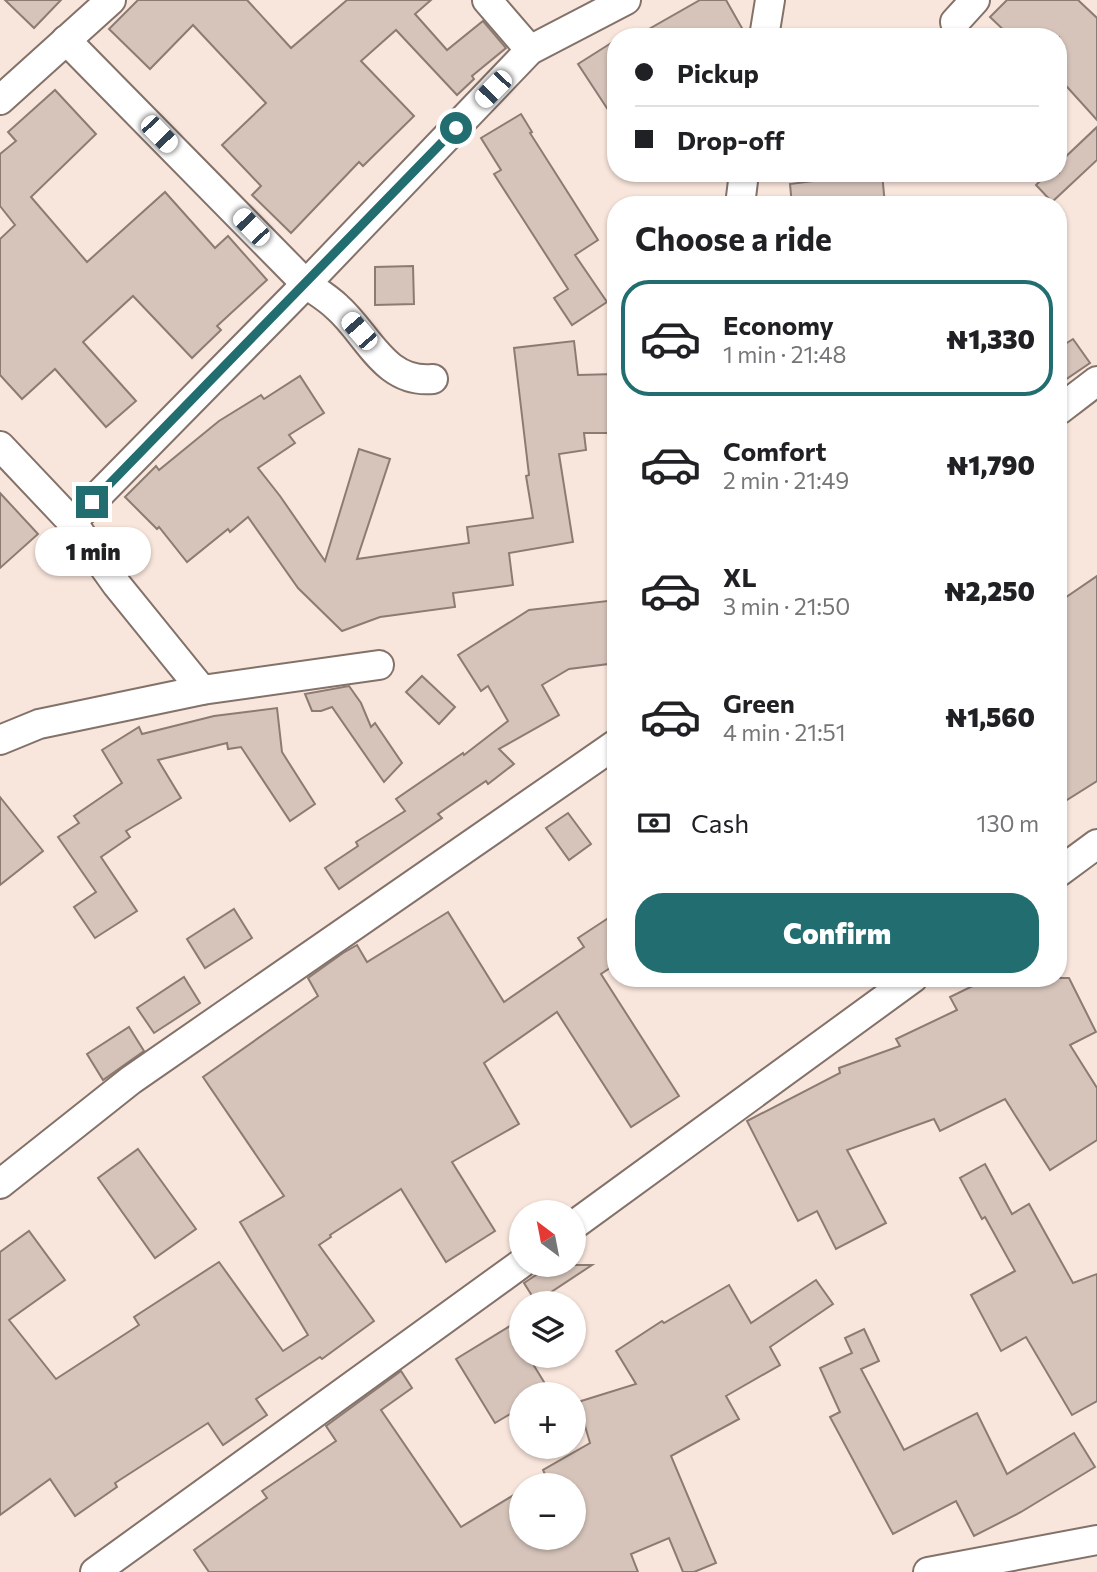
<!DOCTYPE html>
<html lang="en">
<head>
<meta charset="utf-8">
<style>
  body { margin:0; font-family:Commissioner,sans-serif; background:#f2f2f2; color:#202124; height:100vh; display:flex; flex-direction:column; font-size:26px; white-space:nowrap }
  * { box-sizing:border-box; margin:0 }
  p { font-size:23px; color:#757577 }
  .icon { flex:none; width:38px; height:38px; fill:none; stroke:currentColor; stroke-width:2; stroke-linecap:round; stroke-linejoin:round }
  .map { position:relative; flex:1; overflow:hidden }
  .drawer { position:absolute; left:607px; top:196px; width:460px; height:791px; display:flex; flex-direction:column; background:#fff; border-radius:28px; box-shadow:0 2px 5px #0004 }
  .drawer>* { flex:none }
  .hud { position:absolute; left:607px; top:28px; width:460px; height:154px; border-radius:28px; box-shadow:0 2px 5px #0004; display:grid; align-content:center; height:154px; padding:0 28px; background:#fff }
  .needle { width:46px; rotate:328deg }
  .controls { position:absolute; left:509px; top:1200px; display:grid; gap:14px }
  .controls a { display:grid; place-items:center; width:77px; height:77px; border-radius:50%; background:#fff; box-shadow:0 2px 5px #0004; font-size:35px }
  .end { position:absolute; width:32px; height:32px; margin:-16px; border:9px solid #216d70; background:#fff; box-shadow:0 0 0 4px #fff }
  .from { border-radius:50% }
  .bubble { position:absolute; height:49px; border-radius:24px; background:#fff; box-shadow:0 2px 5px #0004; font-size:23px; font-weight:800; line-height:49px; text-align:center }
  .car { position:absolute; width:21px; height:42px; margin:-21px -10px; border-radius:9px; box-shadow:0 0 5px 2px #0007; background:linear-gradient(#fff 24%,#345 0 40%,#fff 0 76%,#345 0 86%,#fff 0) }
  .hud b { display:flex; align-items:center; gap:24px; height:66px; font-size:26px }
  .hud b+b { border-top:2px solid #e0e0e0 }
  .hud i { width:18px; height:18px; background:#202124 }
  ul { padding:0; list-style:none }
  li { display:flex; align-items:center; gap:21px; height:116px; margin:0 14px 10px; padding:0 14px; border:4px solid transparent; border-radius:28px }
  li div { flex:1 }
  li b { display:block; font-size:26px }
  li em { font-style:normal; font-weight:800 }
  li.current { border-color:#216d70 }
  li>.icon { width:63px; height:63px; stroke-width:1.5 }
  h2 { padding:0 28px; font-size:32px; line-height:84px }
  .pay { display:flex; align-items:center; gap:18px; height:77px; padding:0 28px; font-size:26px }
  .pay p { margin-inline-start:auto }
  .cta { display:flex; gap:14px; margin-top:auto; padding:14px 28px }
  .cta a { flex:1; height:80px; border-radius:28px; background:#216d70; color:#fff; font-size:28px; font-weight:800; line-height:80px; text-align:center }
  .map>svg:first-child { display:block }
  .building { fill:#d6c4ba; stroke:#8c7b72; stroke-width:2 }
  .lines { fill:none; stroke-linecap:round; stroke-linejoin:round }
  .minor-casing { stroke:#837269; stroke-width:32 }
  .minor { stroke:#fff; stroke-width:28 }
  .route { stroke:#216d70; stroke-width:9 }
</style>
</head>
<body>
<div class="map">
<svg width="1097" height="1572" viewBox="0 0 1097 1572">
  <rect width="100%" height="100%" fill="#f8e5db"/>
  <g class="building">
    <polygon points="5,0 61,0 34,28"/>
    <polygon points="138,0 247,0 291,48 347,0 431,0 415,14 447,50 483,21 506,48 472,76 474,79 457,95 396,30 361,61 414,116 363,166 359,162 291,233 252,195 261,186 222,145 266,103 193,25 150,69 109,29"/>
    <polygon points="700,0 726,0 747,37 635,37"/>
    <polygon points="1007,0 1078,0 1097,18 1097,120 1059,78 1059,37 1011,37 990,17"/>
    <polygon points="616,40 616,122 578,64"/>
    <polygon points="55,90 96,134 31,197 87,262 165,192 215,248 228,236 267,280 217,326 221,330 192,358 133,296 83,342 136,401 106,427 55,369 22,399 0,375 0,239 15,225 0,206 0,154 16,141 8,132"/>
    <polygon points="521,114 532,132 530,133 598,240 575,255 607,302 572,325 554,298 568,289 494,174 501,170 481,138"/>
    <polygon points="1097,127 1097,160 1052,202 1036,185 1048,173 1059,173 1059,163"/>
    <polygon points="874,173 882,173 885,205 792,205 790,184"/>
    <polygon points="413,266 414,304 375,305 375,267"/>
    <polygon points="1073,339 1090,363 1059,384 1059,348"/>
    <polygon points="574,341 578,375 616,374 616,433 584,433 586,450 559,454 573,542 509,553 513,585 453,593 455,607 380,617 342,631 298,588 248,517 230,532 228,529 187,562 159,527 157,529 125,497 156,466 159,470 219,421 261,395 264,399 300,376 324,413 289,435 295,443 258,468 280,496 325,561 359,449 390,459 357,559 469,543 467,527 533,518 526,476 529,475 514,348"/>
    <polygon points="0,493 38,534 0,568"/>
    <polygon points="1097,576 1097,781 1059,805 1059,602"/>
    <polygon points="616,600 616,663 569,669 542,685 559,715 499,749 514,764 488,784 486,781 438,814 442,818 339,889 325,868 358,846 356,842 405,811 396,799 463,753 464,755 508,721 488,686 481,691 458,655 529,610"/>
    <polygon points="422,676 455,707 439,724 406,692"/>
    <polygon points="349,686 361,703 371,727 375,723 402,763 384,782 332,707 321,711 312,711 305,694"/>
    <polygon points="277,708 282,752 315,804 290,821 241,747 228,749 227,743 158,760 181,798 126,831 130,837 101,857 137,911 95,938 74,907 96,892 58,837 79,823 74,816 122,783 102,750 139,727 142,734 214,716"/>
    <polygon points="0,797 43,851 0,885"/>
    <polygon points="568,813 591,844 569,860 546,828"/>
    <polygon points="234,909 252,938 205,968 187,939"/>
    <polygon points="448,912 504,1002 584,947 578,938 616,913 616,964 601,974 679,1096 631,1127 557,1012 484,1063 519,1124 452,1162 495,1231 446,1262 401,1189 330,1235 331,1237 319,1245 374,1321 322,1359 320,1357 256,1399 267,1415 223,1445 208,1423 115,1483 117,1487 75,1516 50,1479 0,1515 0,1252 29,1231 65,1280 9,1320 56,1379 139,1325 134,1317 219,1262 283,1351 308,1335 240,1222 284,1196 203,1077 318,996 308,978 343,953 357,945 367,962"/>
    <polygon points="184,977 200,1003 154,1033 137,1008"/>
    <polygon points="989,978 1069,978 1096,1032 1070,1045 1097,1088 1097,1140 1050,1170 1005,1099 940,1131 934,1119 847,1150 886,1223 836,1249 817,1211 798,1221 747,1121 840,1073 839,1068 900,1046 896,1039 957,1010 950,997"/>
    <polygon points="129,1027 144,1051 103,1080 87,1054"/>
    <polygon points="138,1149 196,1229 155,1258 98,1178"/>
    <polygon points="985,1164 1012,1214 1029,1204 1073,1283 1097,1274 1097,1401 1072,1415 1026,1337 1001,1351 971,1295 1015,1271 985,1217 982,1219 960,1178"/>
    <polygon points="551,1265 592,1265 536,1302 524,1283"/>
    <polygon points="816,1280 833,1304 770,1347 780,1365 726,1396 739,1419 671,1456 716,1563 694,1572 683,1572 669,1538 631,1554 638,1572 209,1572 194,1550 267,1498 262,1491 336,1441 326,1426 401,1371 412,1388 381,1410 461,1527 522,1490 522,1538 574,1538 574,1486 550,1486 543,1470 590,1443 578,1402 636,1384 616,1351 662,1321 664,1323 729,1285 751,1323"/>
    <polygon points="510,1326 522,1345 522,1356 528,1356 552,1395 522,1395 522,1407 495,1423 456,1359"/>
    <polygon points="864,1329 879,1361 861,1369 904,1450 977,1413 1007,1474 1074,1433 1095,1467 1021,1512 974,1536 956,1501 893,1534 830,1417 840,1412 820,1368 852,1353 845,1338"/>
  </g>
  <g class="lines">
    <defs>
      <g id="minor">
        <polyline points="487,0 530,50"/>
        <polyline points="955,22 975,0"/>
        <polyline points="764,37 770,0"/>
        <path d="M66,40L306,284C316,291 328,298 337,307C368,334 384,384 433,379"/>
        <polyline points="0,100 111,0"/>
        <polyline points="740,205 744,173"/>
        <polyline points="1059,410 1097,381"/>
        <polyline points="0,446 72,522 117,585 202,690"/>
        <polyline points="72,522 306,284 530,50 626,0"/>
        <polyline points="0,740 39,724 202,690 379,665"/>
        <polyline points="1059,872 1097,844"/>
        <polyline points="0,1184 131,1080 616,744"/>
        <polyline points="574,1225 913,978"/>
        <polyline points="95,1572 522,1263"/>
        <polyline points="928,1572 1097,1540"/>
      </g>
    </defs>
    <use href="#minor" class="minor-casing"/>
    <use href="#minor" class="minor"/>
  </g>
  <g class="lines">
    <polyline class="route" points="92,502 456,128"/>
  </g>
</svg>
<div class="controls">
<a><svg class="needle" viewBox="-14 -14 28 28"><path d="M0-13l5 13h-10z" fill="#e53935"/><path d="M0 13l5-13h-10z" fill="#757577"/></svg></a>
<a><svg class="icon" aria-label="layers" viewBox="0 0 24 24"><path d="M12 4l9 5-9 5-9-5zM3 14l9 5 9-5"/></svg></a>
<a>+</a>
<a>−</a>
</div>
<i class="end from" style="left:456px;top:128px"></i>
<i class="end" style="left:92px;top:502px"></i>
<div class="bubble" style="left:35px;top:527px;width:116px">1 min</div>
<i class="car" style="left:493px;top:89px;rotate:224deg"></i>
<i class="car" style="left:159px;top:134px;rotate:136deg"></i>
<i class="car" style="left:251px;top:227px;rotate:316deg"></i>
<i class="car" style="left:359px;top:331px;rotate:319deg"></i>
<div class="hud">
<b><i class="from"></i>Pickup</b>
<b><i></i>Drop-off</b>
</div>
<section class="drawer">
<h2>Choose a ride</h2>
<ul>
<li class="current"><svg class="icon" aria-label="car" viewBox="0 0 24 24"><path d="M5 17H2v-5l4-1 3-4h7l3 4 3 1v5h-3M9 17h6M6 11h13"/><circle cx="7" cy="17" r="2"/><circle cx="17" cy="17" r="2"/></svg><div><b>Economy</b><p>1 min · 21:48</p></div><em>₦1,330</em></li>
<li><svg class="icon" aria-label="car" viewBox="0 0 24 24"><path d="M5 17H2v-5l4-1 3-4h7l3 4 3 1v5h-3M9 17h6M6 11h13"/><circle cx="7" cy="17" r="2"/><circle cx="17" cy="17" r="2"/></svg><div><b>Comfort</b><p>2 min · 21:49</p></div><em>₦1,790</em></li>
<li><svg class="icon" aria-label="car" viewBox="0 0 24 24"><path d="M5 17H2v-5l4-1 3-4h7l3 4 3 1v5h-3M9 17h6M6 11h13"/><circle cx="7" cy="17" r="2"/><circle cx="17" cy="17" r="2"/></svg><div><b>XL</b><p>3 min · 21:50</p></div><em>₦2,250</em></li>
<li><svg class="icon" aria-label="car" viewBox="0 0 24 24"><path d="M5 17H2v-5l4-1 3-4h7l3 4 3 1v5h-3M9 17h6M6 11h13"/><circle cx="7" cy="17" r="2"/><circle cx="17" cy="17" r="2"/></svg><div><b>Green</b><p>4 min · 21:51</p></div><em>₦1,560</em></li>
</ul>
<div class="pay"><svg class="icon" aria-label="cash" viewBox="0 0 24 24"><path d="M3 7h18v10H3z"/><circle cx="12" cy="12" r="2"/></svg>Cash<p>130 m</p></div>
<div class="cta"><a>Confirm</a></div>
</section>
</div>
</body>
</html>
